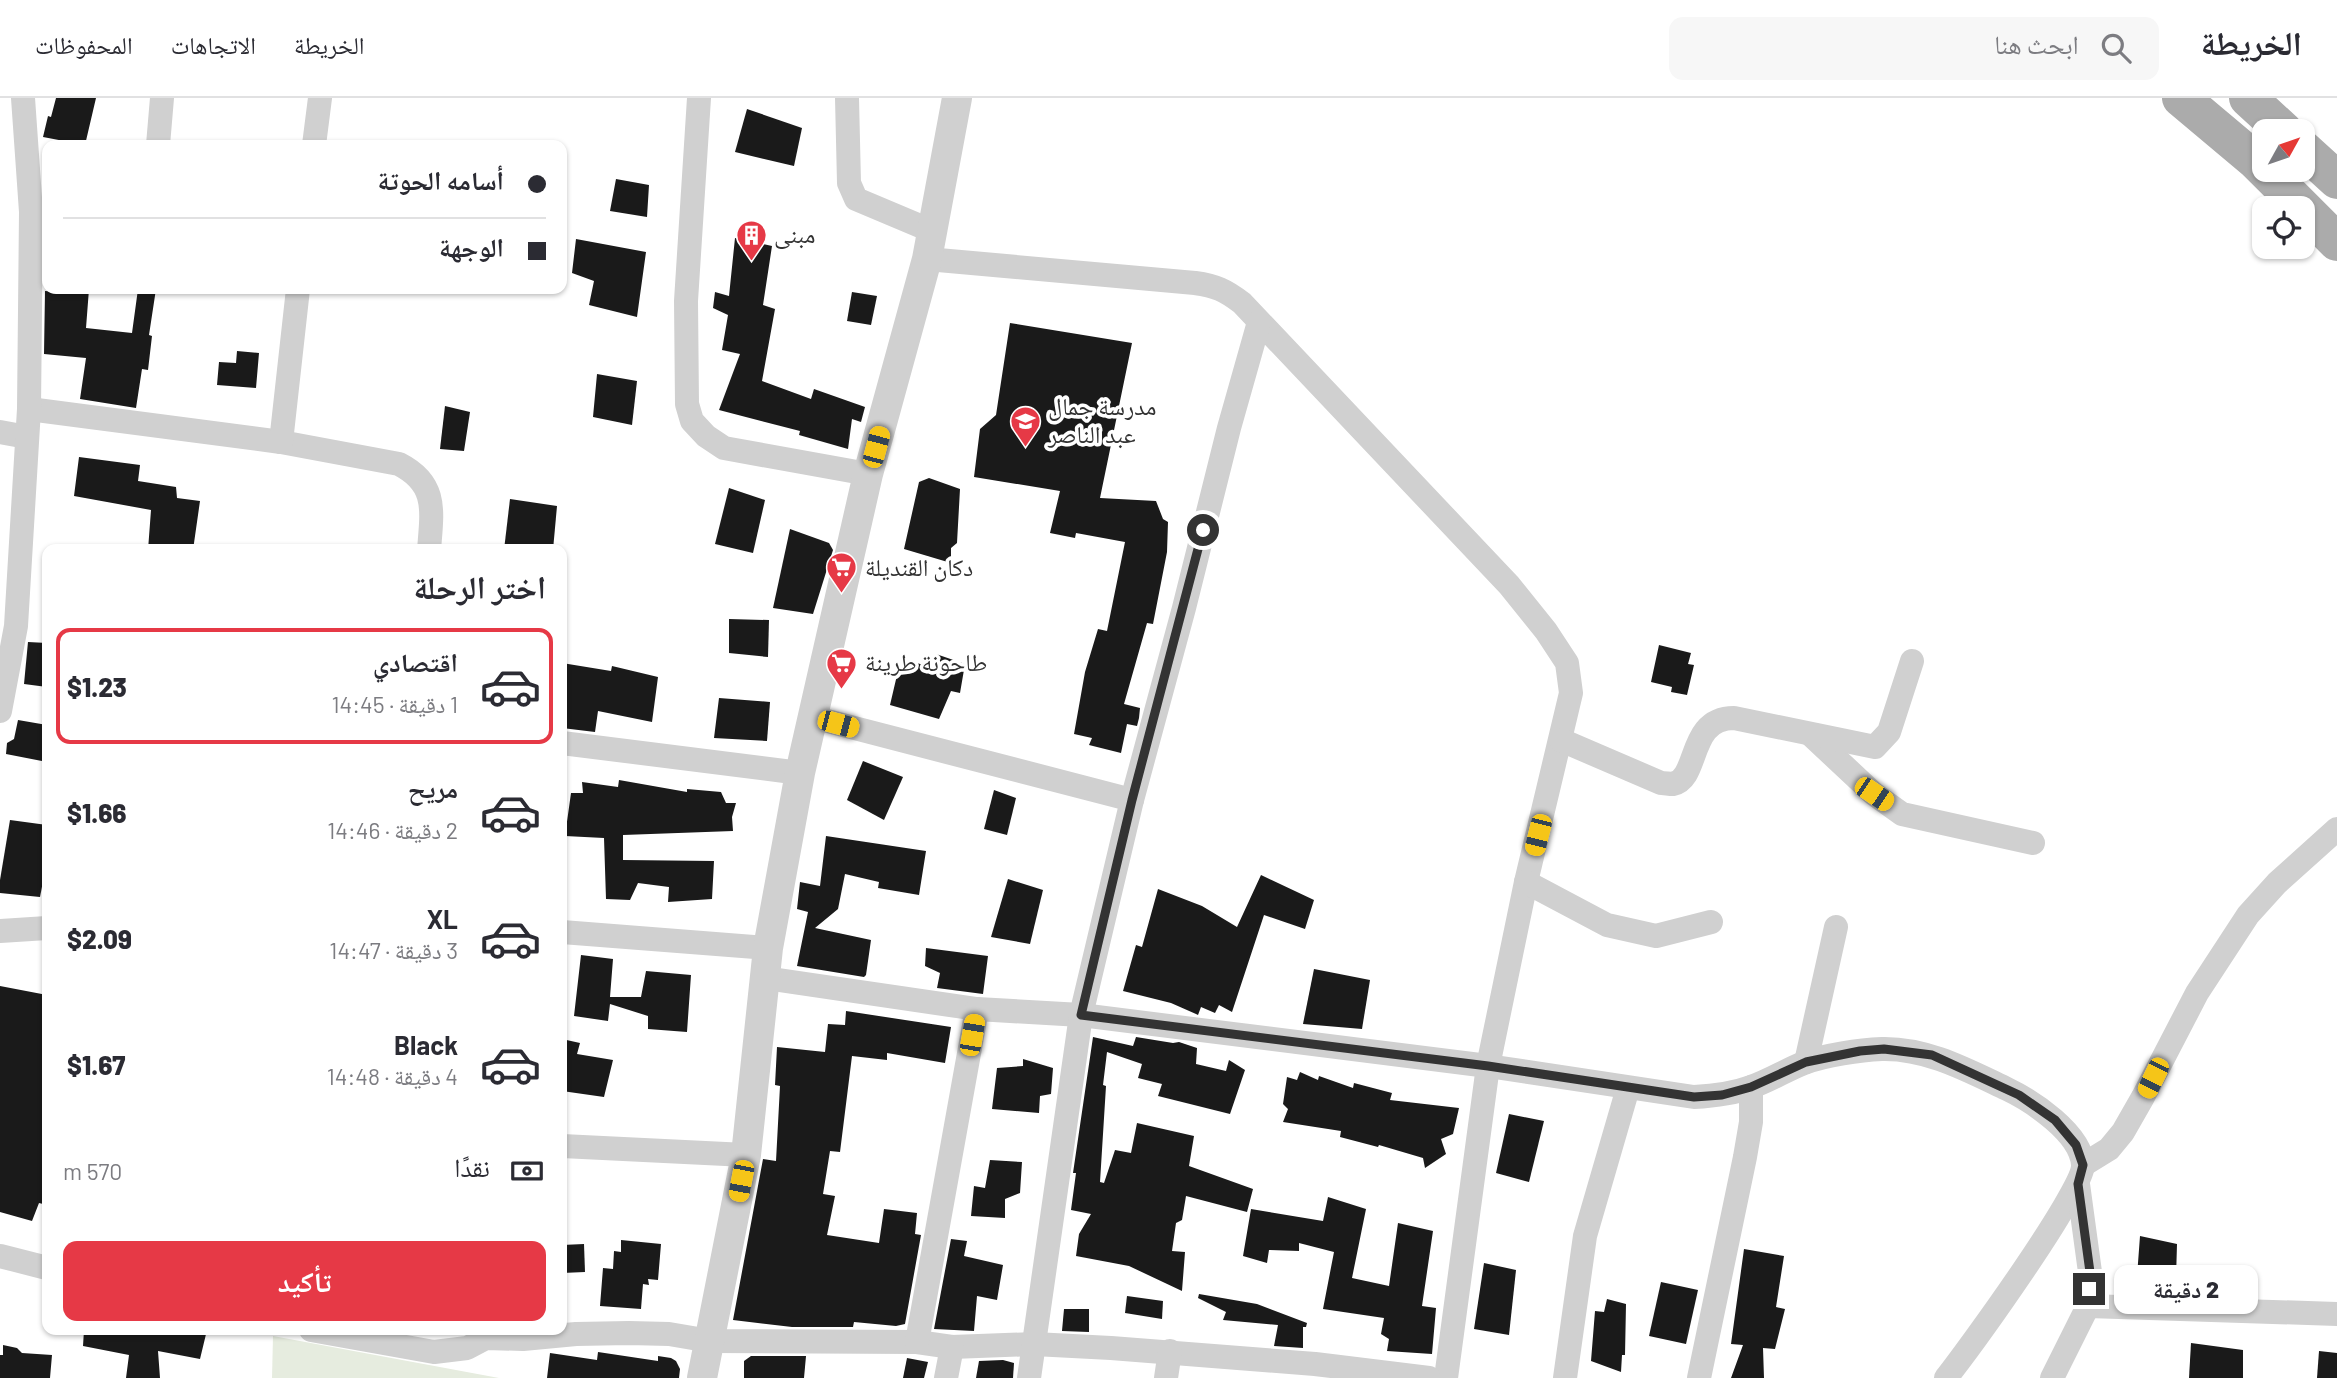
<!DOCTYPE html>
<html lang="ar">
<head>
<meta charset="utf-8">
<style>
  body { margin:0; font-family:Barlow,"Noto Naskh Arabic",sans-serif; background:#f7f7f7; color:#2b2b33; direction:rtl; height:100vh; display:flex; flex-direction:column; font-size:26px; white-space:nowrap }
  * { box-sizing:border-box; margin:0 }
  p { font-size:23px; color:#7c7c81 }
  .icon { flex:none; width:38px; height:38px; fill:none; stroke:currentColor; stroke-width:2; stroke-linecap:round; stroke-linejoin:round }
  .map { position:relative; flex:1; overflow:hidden; direction:ltr }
  .sheet { position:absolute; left:42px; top:446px; width:525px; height:791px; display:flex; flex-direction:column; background:#fff; border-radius:14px; box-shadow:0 2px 5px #0004; direction:rtl }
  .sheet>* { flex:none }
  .hud { position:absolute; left:42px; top:42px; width:525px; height:154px; border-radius:14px; box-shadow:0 2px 5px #0004; direction:rtl; display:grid; align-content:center; height:154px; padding:0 21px; background:#fff }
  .needle { width:46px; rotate:50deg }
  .fabs { position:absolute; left:2252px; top:21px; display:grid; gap:14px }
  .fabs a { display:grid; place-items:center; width:63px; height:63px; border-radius:14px; background:#fff; box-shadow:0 2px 5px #0004; font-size:35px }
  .end { position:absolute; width:32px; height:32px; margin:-16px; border:9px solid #333; background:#fff; box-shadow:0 0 0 4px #fff }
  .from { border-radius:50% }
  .bubble { position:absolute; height:49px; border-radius:14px; background:#fff; box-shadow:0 2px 5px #0004; font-size:23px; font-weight:800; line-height:49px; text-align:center; direction:rtl }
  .car { position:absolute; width:21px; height:42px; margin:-21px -10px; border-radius:9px; box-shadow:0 0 5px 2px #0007; background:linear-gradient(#f5c518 24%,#345 0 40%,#f5c518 0 76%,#345 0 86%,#f5c518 0) }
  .hud b { display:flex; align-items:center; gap:24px; height:66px; font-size:26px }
  .hud b+b { border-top:2px solid #e1e1e2 }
  .hud i { width:18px; height:18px; background:#2b2b33 }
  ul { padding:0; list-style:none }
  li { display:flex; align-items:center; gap:21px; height:116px; margin:0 14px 10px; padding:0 7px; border:4px solid transparent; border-radius:14px }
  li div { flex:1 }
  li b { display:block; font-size:26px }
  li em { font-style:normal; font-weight:800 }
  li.current { border-color:#e63946 }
  li>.icon { width:63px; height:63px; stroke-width:1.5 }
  h2 { padding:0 21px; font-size:32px; line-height:84px }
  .pay { display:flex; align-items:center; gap:18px; height:77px; padding:0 21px; font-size:26px }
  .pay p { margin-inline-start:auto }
  .action { display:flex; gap:14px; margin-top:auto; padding:14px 21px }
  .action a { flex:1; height:80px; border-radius:14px; background:#e63946; color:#fff; font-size:28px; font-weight:800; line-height:80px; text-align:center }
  header { display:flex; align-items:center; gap:42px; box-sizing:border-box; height:98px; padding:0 35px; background:#fff; border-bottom:2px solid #e1e1e2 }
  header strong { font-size:33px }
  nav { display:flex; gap:38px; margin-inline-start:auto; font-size:24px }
  .search { width:490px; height:63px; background:#f7f7f7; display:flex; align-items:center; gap:18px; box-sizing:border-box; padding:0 24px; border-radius:14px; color:#7c7c81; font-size:26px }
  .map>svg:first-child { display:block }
  .green { fill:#e6ecdf }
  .building { fill:#1a1a1a }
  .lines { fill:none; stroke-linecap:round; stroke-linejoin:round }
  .minor { stroke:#d0d0d0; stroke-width:24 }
  .tertiary { stroke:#d0d0d0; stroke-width:30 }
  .primary { stroke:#ababab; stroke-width:38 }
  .route { stroke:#333; stroke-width:9 }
  .labels { text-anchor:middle; stroke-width:7; stroke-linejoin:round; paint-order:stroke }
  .poi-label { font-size:24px; fill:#333; stroke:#fff; text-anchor:start }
</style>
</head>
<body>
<header>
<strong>الخريطة</strong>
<div class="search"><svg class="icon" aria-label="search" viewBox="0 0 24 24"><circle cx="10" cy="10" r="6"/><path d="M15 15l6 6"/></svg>ابحث هنا</div>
<nav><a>الخريطة</a><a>الاتجاهات</a><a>المحفوظات</a></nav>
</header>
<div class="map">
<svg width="2337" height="1280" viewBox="0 0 2337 1280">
  <rect width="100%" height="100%" fill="#fff"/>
  <polygon class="green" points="273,1238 499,1280 272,1280"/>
  <g class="building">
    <polygon points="56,0 96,0 85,47 43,39 48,18 51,19"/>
    <polygon points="747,11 802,30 794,68 735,54"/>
    <polygon points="616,81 649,87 647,119 610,113"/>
    <polygon points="735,140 772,148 763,207 775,211 762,283 811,301 814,291 865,309 861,324 852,321 848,351 799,337 800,333 719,312 740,256 722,252 728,217 713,210 715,194 729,198"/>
    <polygon points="576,141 646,154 637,219 589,207 594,183 572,175"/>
    <polygon points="60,191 89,191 86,230 132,235 138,191 156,191 149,237 152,238 148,272 142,271 136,310 80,301 86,260 44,256 45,193 60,194"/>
    <polygon points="852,194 877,198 871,227 847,223"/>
    <polygon points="1010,225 1132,245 1100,400 1156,403 1163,421 1168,424 1167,454 1153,526 1147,525 1124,606 1140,610 1139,620 1137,628 1127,626 1121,655 1089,647 1092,640 1074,636 1085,574 1098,531 1107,533 1125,444 1076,435 1075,440 1050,435 1060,393 974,379 980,331 996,317"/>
    <polygon points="237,253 259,255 256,290 217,287 219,264 236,265"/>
    <polygon points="597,276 637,283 632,327 593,319"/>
    <polygon points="445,308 470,314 464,353 440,351"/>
    <polygon points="79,359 140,367 138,383 176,389 177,400 200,403 193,452 148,452 151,412 74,398"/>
    <polygon points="929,380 960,391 957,445 951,450 951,465 904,451 919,384"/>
    <polygon points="729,390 765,402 753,455 715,446"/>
    <polygon points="510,401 557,408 553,452 504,452"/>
    <polygon points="790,431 829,445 833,452 813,516 773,510"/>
    <polygon points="729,521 769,522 768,559 729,555"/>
    <polygon points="28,544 47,545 47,589 24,586"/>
    <polygon points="1659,547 1691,555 1688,566 1694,567 1687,597 1671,594 1672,589 1651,584"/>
    <polygon points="936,556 965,566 960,595 951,593 939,621 890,607 901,560 933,570"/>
    <polygon points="562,565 611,573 612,568 658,579 652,624 598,613 595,634 562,630"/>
    <polygon points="719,600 770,604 767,643 714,640"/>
    <polygon points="18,622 47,627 47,664 6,656 7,645 14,641"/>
    <polygon points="863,663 903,679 884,722 847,702"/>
    <polygon points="619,682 687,694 687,691 721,694 726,705 736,705 732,719 733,733 623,737 623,762 714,763 712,801 668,804 669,789 638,785 630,802 606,801 604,740 565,738 571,695 583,695 582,684 618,689"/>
    <polygon points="994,692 1016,700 1007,737 984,731"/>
    <polygon points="10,722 47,727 47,763 40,799 0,795 0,782"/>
    <polygon points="826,738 926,753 919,797 878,790 879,784 845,776 838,811 815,830 871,842 866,877 864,879 797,868 808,814 797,811 800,784 820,788"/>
    <polygon points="1261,777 1314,802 1305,831 1264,817 1232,914 1219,907 1215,915 1201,909 1198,917 1196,916 1171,905 1123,893 1136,847 1142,849 1158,791 1202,808 1237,829"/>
    <polygon points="1008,781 1043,792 1030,846 991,839"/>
    <polygon points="926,850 988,858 983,896 937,890 940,875 925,868"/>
    <polygon points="581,857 613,861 610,899 641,899 646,873 691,877 687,934 648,931 648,918 610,906 608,923 574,918"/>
    <polygon points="1314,871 1370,882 1362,931 1303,926"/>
    <polygon points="0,888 47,897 47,1107 39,1105 32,1123 0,1114"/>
    <polygon points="846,913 951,929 945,965 887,955 887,962 852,958 840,1054 830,1053 823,1096 835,1098 827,1137 879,1145 884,1111 917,1115 915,1136 921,1137 905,1226 896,1228 854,1224 853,1229 792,1229 733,1222 763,1061 776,1063 780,988 775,987 777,949 825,954 828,926 845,927"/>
    <polygon points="1093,939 1133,948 1136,939 1173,945 1179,944 1197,950 1196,966 1226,973 1229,962 1245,972 1230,1016 1158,998 1162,986 1138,980 1142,966 1107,954 1103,987 1106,988 1100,1084 1104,1085 1115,1052 1131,1055 1137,1025 1194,1038 1189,1068 1253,1091 1247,1114 1186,1098 1182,1122 1176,1125 1172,1153 1185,1154 1182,1193 1129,1168 1076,1158 1079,1136 1091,1116 1071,1112 1076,1075 1073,1075"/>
    <polygon points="562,941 580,945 577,956 613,962 604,999 562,993"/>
    <polygon points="1023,961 1053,970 1051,996 1040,998 1039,1015 992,1011 997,970 1023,968"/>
    <polygon points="1300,974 1318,982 1319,978 1353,990 1354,985 1392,995 1390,1002 1459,1010 1453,1036 1441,1041 1446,1056 1425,1070 1423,1060 1379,1047 1378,1049 1340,1039 1341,1033 1283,1024 1288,1011 1283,1006 1287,979 1297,982"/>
    <polygon points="1509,1016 1544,1023 1529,1084 1496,1075"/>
    <polygon points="990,1062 1022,1064 1020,1095 1005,1101 1005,1120 971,1118 974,1088 985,1090"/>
    <polygon points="1328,1099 1366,1111 1352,1180 1389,1188 1398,1125 1433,1133 1422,1208 1436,1210 1432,1256 1387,1253 1389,1241 1381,1236 1384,1220 1323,1211 1334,1154 1299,1145 1299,1153 1269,1152 1267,1165 1243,1158 1251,1111 1323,1123"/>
    <polygon points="2140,1138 2177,1146 2176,1181 2167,1188 2166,1196 2136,1192"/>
    <polygon points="951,1141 967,1143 964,1158 1003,1167 997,1202 977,1198 974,1233 934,1231"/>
    <polygon points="621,1142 661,1146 658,1182 648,1181 649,1187 643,1186 641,1211 600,1208 603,1170 613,1171 614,1153 621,1154"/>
    <polygon points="584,1146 585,1174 562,1175 562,1147"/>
    <polygon points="1744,1151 1784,1158 1776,1209 1785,1211 1775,1251 1763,1250 1764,1280 1731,1280 1743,1247 1731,1246"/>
    <polygon points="1484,1165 1516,1172 1509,1237 1474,1231"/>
    <polygon points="1661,1184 1698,1192 1686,1246 1649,1238"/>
    <polygon points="1199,1196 1257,1206 1307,1225 1306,1229 1303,1229 1303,1250 1274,1248 1278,1227 1223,1222 1226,1214 1198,1200"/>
    <polygon points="1127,1198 1163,1203 1162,1221 1125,1215"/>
    <polygon points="1607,1201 1626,1206 1625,1257 1622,1257 1621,1274 1591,1263 1595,1213 1604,1214"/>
    <polygon points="1064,1211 1089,1211 1089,1234 1062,1233"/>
    <polygon points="84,1232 207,1232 200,1261 158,1253 160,1280 126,1280 129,1257 83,1248"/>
    <polygon points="2191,1245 2243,1252 2243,1280 2189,1280"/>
    <polygon points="3,1247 17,1250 22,1255 52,1257 50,1280 0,1280 0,1257 3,1257"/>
    <polygon points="2319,1253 2337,1255 2337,1280 2317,1280"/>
    <polygon points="598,1254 658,1263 658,1258 671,1260 676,1263 680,1271 679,1280 547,1280 550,1255 597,1262"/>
    <polygon points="751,1258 806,1258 804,1280 744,1280 744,1263"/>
    <polygon points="907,1260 928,1264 924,1280 903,1280"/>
    <polygon points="1003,1262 1014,1265 1013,1280 976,1280 979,1263"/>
  </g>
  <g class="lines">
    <g class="minor">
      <polyline points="699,0 686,203 687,306 692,323 706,338 724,350 868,376"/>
      <polyline points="847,0 849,85 856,101 932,133"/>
      <polyline points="158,47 162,0"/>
      <polyline points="314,47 320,0"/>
      <path d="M927,161L1195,185C1216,188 1225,192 1242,205L1509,487L1546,533L1567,565L1571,595L1526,784L1488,968L1446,1280"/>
      <path d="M29,311L281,344L399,366C438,386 432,413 429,452"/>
      <polyline points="0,334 27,339"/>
      <polyline points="281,344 298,191"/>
      <polyline points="0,613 16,528 29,311 31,114 23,0"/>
      <polyline points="812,619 1132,702"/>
      <polyline points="1811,637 1874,696 1902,716 2033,745"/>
      <path d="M1561,642L1661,685C1665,685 1669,686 1673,686C1700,680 1687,620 1734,620L1875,649L1889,634L1912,563"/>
      <polyline points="562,645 800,675"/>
      <polyline points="1526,784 1607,827 1656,838 1711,824"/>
      <polyline points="0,833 47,830"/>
      <polyline points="562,834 768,850"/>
      <path d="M765,880L977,911L1081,917L1488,968L1694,999C1713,998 1732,996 1751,989C1769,983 1786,972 1804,965C1825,957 1860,952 1882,951C1927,950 1967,972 2007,991C2032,1003 2081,1035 2083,1067C2084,1093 1968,1252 1946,1280"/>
      <polyline points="1806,964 1836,829"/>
      <polyline points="562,1048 746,1057"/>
      <polyline points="2083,1067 2109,1051 2123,1034 2143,999 2197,895 2248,817 2277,785 2337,731"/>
      <polyline points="0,1158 47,1170"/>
      <polyline points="2088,1208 2337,1216"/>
      <polyline points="311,1232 434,1254 467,1250 486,1240 523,1241 576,1236 629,1235 669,1236 710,1243 917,1244 952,1249 1034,1246 1111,1250 1315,1266 1429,1280"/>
      <polyline points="917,1244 977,911"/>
      <polyline points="946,1280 952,1249"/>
      <polyline points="1029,1280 1081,917 1132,702 1184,510 1229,330 1259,224"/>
      <polyline points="1166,1280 1170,1253"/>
      <polyline points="1565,1280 1585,1138 1628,990"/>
      <polyline points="1699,1280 1745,1059 1751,1024 1751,989"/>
      <polyline points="2052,1280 2088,1208 2090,1174 2078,1086"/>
    </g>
    <polyline class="tertiary" points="702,1280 746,1057 768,850 800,675 868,376 927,161 957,0"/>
    <g class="primary">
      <polyline points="2181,0 2256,63 2337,144"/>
      <polyline points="2248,0 2284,33"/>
      <polyline points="2303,51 2337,82"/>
    </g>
  </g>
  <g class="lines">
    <polyline class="route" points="1203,432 1132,702 1081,917 1488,968 1694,999 1722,997 1751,989 1806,964 1860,953 1884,951 1932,957 2019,997 2055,1022 2076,1047 2083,1067 2078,1086 2090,1174 2089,1191"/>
  </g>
  <defs>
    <symbol id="building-pin" viewBox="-11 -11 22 30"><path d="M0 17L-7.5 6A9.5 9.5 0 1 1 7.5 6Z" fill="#e63946" stroke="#fff"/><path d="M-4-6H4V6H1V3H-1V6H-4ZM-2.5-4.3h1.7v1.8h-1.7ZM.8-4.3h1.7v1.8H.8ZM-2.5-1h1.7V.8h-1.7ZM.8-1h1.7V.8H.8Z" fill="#fff"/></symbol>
    <symbol id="school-pin" viewBox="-11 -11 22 30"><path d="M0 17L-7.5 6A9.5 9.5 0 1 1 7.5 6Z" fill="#e63946" stroke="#fff"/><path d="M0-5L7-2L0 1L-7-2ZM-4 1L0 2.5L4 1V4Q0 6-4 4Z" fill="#fff"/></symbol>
    <symbol id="supermarket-pin" viewBox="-11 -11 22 30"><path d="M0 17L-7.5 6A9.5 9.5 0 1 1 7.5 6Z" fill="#e63946" stroke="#fff"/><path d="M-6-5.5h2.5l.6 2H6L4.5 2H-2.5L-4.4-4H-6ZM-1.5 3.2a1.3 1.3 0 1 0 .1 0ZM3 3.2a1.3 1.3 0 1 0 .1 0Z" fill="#fff"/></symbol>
  </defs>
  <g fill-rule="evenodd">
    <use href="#building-pin" x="734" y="120" width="35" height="47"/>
    <use href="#school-pin" x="1008" y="306" width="35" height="47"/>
    <use href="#supermarket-pin" x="824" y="452" width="35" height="47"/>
    <use href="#supermarket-pin" x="824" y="548" width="35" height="47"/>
  </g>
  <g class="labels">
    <g class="poi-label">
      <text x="774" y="145">مبنى</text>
      <text x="1048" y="317">مدرسة جمال<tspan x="1048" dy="28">عبد الناصر</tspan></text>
      <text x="865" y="478">دكان القنديلة</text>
      <text x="865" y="573">طاحونة طرينة</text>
    </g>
  </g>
</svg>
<div class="fabs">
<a><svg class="needle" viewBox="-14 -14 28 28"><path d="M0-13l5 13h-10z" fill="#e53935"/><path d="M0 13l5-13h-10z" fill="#7c7c81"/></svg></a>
<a><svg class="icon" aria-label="locate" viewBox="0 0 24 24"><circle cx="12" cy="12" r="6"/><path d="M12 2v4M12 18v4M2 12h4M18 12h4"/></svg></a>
</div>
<i class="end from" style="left:1203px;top:432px"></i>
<i class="end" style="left:2089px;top:1191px"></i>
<div class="bubble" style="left:2114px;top:1167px;width:144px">2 دقيقة</div>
<i class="car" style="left:876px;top:349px;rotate:15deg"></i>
<i class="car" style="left:838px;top:626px;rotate:105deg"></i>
<i class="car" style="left:1874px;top:696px;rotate:124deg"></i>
<i class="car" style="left:1538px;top:737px;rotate:194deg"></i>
<i class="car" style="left:972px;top:937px;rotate:10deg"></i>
<i class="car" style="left:2153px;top:980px;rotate:206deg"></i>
<i class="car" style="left:741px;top:1083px;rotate:191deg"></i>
<div class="hud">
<b><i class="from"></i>أسامه الحوتة</b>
<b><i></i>الوجهة</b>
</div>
<section class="sheet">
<h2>اختر الرحلة</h2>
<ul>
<li class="current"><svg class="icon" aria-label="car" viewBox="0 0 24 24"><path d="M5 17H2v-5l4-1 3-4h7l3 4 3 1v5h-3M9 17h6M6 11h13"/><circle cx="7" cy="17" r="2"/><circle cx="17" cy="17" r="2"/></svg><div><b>اقتصادي</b><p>1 دقيقة · 14:45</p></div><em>$1.23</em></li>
<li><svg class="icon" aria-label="car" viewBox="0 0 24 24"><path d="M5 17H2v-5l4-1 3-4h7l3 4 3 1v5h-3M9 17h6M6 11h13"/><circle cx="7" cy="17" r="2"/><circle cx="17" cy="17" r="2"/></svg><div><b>مريح</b><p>2 دقيقة · 14:46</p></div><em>$1.66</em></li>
<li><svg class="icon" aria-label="car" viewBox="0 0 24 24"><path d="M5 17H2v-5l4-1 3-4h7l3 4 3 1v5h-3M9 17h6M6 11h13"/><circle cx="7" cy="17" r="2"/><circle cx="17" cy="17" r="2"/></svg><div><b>XL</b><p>3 دقيقة · 14:47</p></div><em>$2.09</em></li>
<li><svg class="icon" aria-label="car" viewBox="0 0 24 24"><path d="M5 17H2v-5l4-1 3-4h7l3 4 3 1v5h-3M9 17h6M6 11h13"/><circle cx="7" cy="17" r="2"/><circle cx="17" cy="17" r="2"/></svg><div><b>Black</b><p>4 دقيقة · 14:48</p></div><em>$1.67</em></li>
</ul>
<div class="pay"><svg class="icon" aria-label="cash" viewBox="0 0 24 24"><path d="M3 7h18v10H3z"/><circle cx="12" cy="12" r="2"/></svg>نقدًا<p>570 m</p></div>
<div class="action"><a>تأكيد</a></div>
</section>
</div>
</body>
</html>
